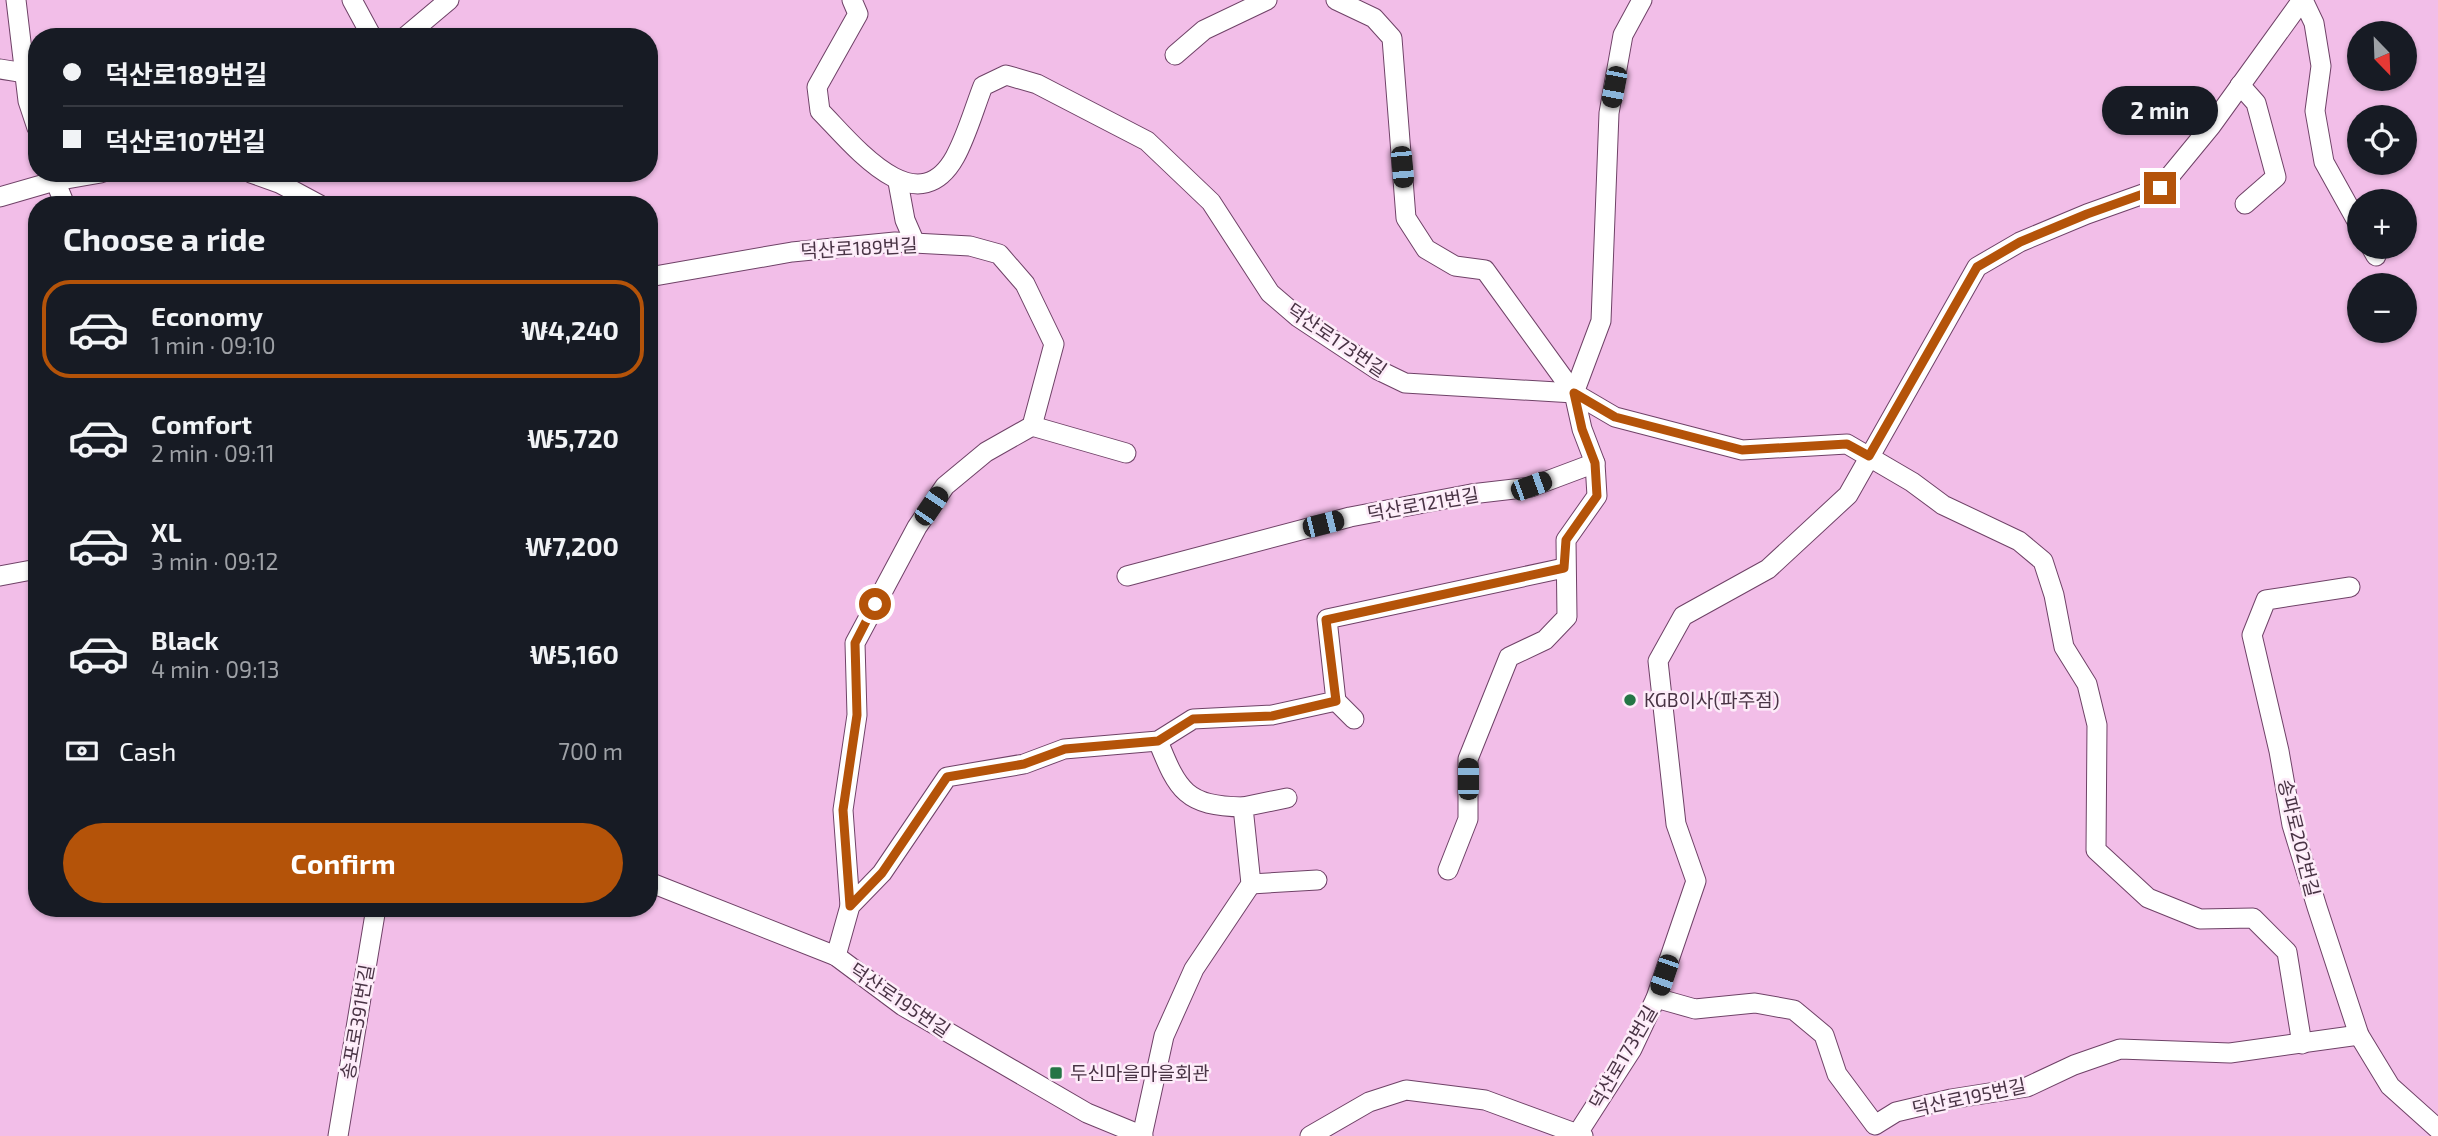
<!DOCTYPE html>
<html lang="en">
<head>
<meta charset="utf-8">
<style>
  body { margin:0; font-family:"Exo 2","Noto Sans KR",sans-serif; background:#242831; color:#f1f3f6; height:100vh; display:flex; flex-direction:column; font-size:26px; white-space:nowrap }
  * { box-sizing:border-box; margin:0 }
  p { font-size:23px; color:#9ea1a6 }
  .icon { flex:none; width:38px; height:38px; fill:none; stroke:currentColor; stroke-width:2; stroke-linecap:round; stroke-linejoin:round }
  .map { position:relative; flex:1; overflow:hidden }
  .side { position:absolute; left:28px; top:196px; width:630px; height:721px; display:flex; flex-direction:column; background:#171b24; border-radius:28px; box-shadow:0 2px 5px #0004 }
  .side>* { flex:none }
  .hud { position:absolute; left:28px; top:28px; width:630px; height:154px; border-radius:28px; box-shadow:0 2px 5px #0004; display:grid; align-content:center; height:154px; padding:0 35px; background:#171b24 }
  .needle { width:46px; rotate:157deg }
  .tools { position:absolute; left:2347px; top:21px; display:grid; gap:14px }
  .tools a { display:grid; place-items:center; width:70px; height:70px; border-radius:50%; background:#171b24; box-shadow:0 2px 5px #0004; font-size:35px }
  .end { position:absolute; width:32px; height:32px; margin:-16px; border:9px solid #b45309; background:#fff; box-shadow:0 0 0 4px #fff }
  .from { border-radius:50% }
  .bubble { position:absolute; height:49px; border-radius:24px; background:#171b24; box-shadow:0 2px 5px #0004; font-size:23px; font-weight:700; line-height:49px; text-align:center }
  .car { position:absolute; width:21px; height:42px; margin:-21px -10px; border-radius:9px; box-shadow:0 0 5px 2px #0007; background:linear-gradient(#222 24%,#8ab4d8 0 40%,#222 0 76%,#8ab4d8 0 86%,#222 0) }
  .hud b { display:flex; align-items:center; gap:24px; height:66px; font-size:26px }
  .hud b+b { border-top:2px solid #363941 }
  .hud i { width:18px; height:18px; background:#f1f3f6 }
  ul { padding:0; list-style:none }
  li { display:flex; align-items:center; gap:21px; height:98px; margin:0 14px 10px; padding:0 21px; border:4px solid transparent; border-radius:28px }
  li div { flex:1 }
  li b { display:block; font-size:26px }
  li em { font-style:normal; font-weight:700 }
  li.active { border-color:#b45309 }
  li>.icon { width:63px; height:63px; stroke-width:1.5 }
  h2 { padding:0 35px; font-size:32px; line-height:84px }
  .pay { display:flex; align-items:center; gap:18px; height:77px; padding:0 35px; font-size:26px }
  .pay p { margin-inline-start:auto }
  .cta { display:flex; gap:14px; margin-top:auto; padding:14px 35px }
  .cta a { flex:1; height:80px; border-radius:42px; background:#b45309; color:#fff; font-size:28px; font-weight:700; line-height:80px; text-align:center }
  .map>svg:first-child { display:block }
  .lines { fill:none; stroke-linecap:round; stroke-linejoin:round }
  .minor-casing { stroke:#6f4267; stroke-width:21 }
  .minor { stroke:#fff; stroke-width:19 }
  .route { stroke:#b45309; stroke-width:9 }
  .poi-dot { fill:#247545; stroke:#fdecf9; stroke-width:2.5 }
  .labels { text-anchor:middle; stroke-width:5; stroke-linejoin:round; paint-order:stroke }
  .street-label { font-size:19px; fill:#483344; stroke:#fdecf9 }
  .poi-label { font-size:19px; fill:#483344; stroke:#fdecf9; text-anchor:start }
</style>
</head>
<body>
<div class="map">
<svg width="2438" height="1136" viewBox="0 0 2438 1136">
  <rect width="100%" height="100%" fill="#f2bee8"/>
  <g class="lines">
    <defs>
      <g id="minor">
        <polyline points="16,0 28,101 37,128"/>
        <polyline points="352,0 372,37"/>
        <path d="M852,0L858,14L817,87L820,111C851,142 916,227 955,157C967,135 974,109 983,86L1006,75L1037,84L1147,141L1211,202L1270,293L1298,317L1378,370L1405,383L1574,393"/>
        <polyline points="1336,0 1374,18 1392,38 1406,218 1426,249 1455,266 1485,270 1574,393 1615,417 1742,450 1847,444 1912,482 1943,505 2019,541 2043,561 2054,595 2064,647 2087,684 2097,725 2096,850 2148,898 2200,919 2253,918 2287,952 2302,1044"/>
        <polyline points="2303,0 2314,23 2321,66 2315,111 2324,162 2359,225"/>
        <polyline points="405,37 449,0"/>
        <polyline points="1175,55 1204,30 1267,0"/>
        <polyline points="0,69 25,73"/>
        <polyline points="2240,85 2256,103 2276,177 2245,204"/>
        <polyline points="52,173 65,205"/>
        <polyline points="251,173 279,183 320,205"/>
        <polyline points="898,182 905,220 915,243"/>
        <polyline points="0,197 55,181 101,173"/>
        <polyline points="2371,247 2376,256"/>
        <polyline points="649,277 792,252 895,242 970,246 999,254 1025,284 1054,344 1032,426 986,452 945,486 917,527 855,643 857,715 843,810 850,906"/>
        <polyline points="1032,426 1126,453"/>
        <polyline points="0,576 37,569"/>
        <polyline points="1127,576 1350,517 1471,494 1531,487 1595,463"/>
        <polyline points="2350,587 2266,600 2252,635 2279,751 2292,825 2317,907 2359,1035 2390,1086 2438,1129"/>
        <polyline points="1336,701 1354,719"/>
        <path d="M1158,741C1178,791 1186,806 1243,807"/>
        <polyline points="1448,870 1468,819 1468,759 1509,657 1545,640 1567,617 1566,540 1597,496 1595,463 1582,429 1574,393 1601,321 1609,113 1623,35 1642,0"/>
        <polyline points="649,882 836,956 903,1006 1087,1113 1143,1136"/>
        <polyline points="1251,884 1317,880"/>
        <polyline points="836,956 850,906 882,873 947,777 1024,764 1064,749 1158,741 1193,719 1272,715 1336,701 1327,619 1564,568"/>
        <polyline points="1656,998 1695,1009 1755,1003 1794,1010 1824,1035 1837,1074 1875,1125 1896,1112 1951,1099 2027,1087 2074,1065 2120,1049 2230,1053 2359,1035"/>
        <polyline points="1578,1133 1632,1049 1656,998 1696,881 1676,824 1658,661 1683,616 1768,569 1848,495 1977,267 2020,242 2087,214 2160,188 2211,126 2302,0"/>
        <polyline points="338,1136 376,908"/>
        <polyline points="1142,1136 1164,1036 1194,969 1251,884 1243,807 1287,798"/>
        <polyline points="1310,1136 1369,1102 1406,1090 1485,1100 1583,1136"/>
      </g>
    </defs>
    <use href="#minor" class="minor-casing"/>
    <use href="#minor" class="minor"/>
  </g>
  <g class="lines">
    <polyline class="route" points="875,604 855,643 857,715 843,810 850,906 882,873 947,777 1024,764 1065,749 1158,741 1193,719 1272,716 1336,701 1326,620 1564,568 1566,540 1597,496 1595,463 1582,429 1574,393 1615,417 1742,450 1847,444 1869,456 1977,267 2020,242 2087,214 2160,188"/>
  </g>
  <g class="poi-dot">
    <circle cx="1630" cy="700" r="7"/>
    <rect x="1049" y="1066" width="14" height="14" rx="3.5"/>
  </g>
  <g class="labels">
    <g class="street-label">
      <text transform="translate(859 248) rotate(-3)" y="7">덕산로189번길</text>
      <text transform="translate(1337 340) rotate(34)" y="7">덕산로173번길</text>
      <text transform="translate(1423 504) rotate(-10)" y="7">덕산로121번길</text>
      <text transform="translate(2299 838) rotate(76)" y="7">송파로202번길</text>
      <text transform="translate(900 1000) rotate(34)" y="7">덕산로195번길</text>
      <text transform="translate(357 1022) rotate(-80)" y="7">송포로391번길</text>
      <text transform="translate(1623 1057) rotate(-60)" y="7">덕산로173번길</text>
      <text transform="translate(1969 1097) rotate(-12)" y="7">덕산로195번길</text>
    </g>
    <g class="poi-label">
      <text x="1644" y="707">KGB이사(파주점)</text>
      <text x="1070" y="1080">두신마을마을회관</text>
    </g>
  </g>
</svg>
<div class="tools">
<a><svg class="needle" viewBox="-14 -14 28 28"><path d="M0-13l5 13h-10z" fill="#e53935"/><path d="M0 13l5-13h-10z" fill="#9ea1a6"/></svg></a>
<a><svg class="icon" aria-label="locate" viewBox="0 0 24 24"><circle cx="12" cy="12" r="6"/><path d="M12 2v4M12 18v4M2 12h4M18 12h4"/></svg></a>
<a>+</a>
<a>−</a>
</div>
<i class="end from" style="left:875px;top:604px"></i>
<i class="end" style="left:2160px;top:188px"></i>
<div class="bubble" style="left:2102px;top:86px;width:116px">2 min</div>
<i class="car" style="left:1614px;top:87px;rotate:191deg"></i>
<i class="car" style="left:1402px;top:167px;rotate:175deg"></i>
<i class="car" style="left:1531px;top:486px;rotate:70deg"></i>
<i class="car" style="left:931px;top:506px;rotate:34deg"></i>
<i class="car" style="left:1323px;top:524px;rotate:76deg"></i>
<i class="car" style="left:1468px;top:779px;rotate:0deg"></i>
<i class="car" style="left:1664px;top:975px;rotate:199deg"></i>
<div class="hud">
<b><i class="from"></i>덕산로189번길</b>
<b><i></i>덕산로107번길</b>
</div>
<section class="side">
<h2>Choose a ride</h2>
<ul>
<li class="active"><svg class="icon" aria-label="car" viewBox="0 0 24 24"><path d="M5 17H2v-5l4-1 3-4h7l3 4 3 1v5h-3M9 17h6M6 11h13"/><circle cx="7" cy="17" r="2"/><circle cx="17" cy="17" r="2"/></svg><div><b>Economy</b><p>1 min · 09:10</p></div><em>₩4,240</em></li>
<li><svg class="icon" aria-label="car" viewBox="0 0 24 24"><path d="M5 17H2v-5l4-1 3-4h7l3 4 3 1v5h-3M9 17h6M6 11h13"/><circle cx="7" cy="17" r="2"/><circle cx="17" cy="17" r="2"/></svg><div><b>Comfort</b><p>2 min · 09:11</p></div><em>₩5,720</em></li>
<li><svg class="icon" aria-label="car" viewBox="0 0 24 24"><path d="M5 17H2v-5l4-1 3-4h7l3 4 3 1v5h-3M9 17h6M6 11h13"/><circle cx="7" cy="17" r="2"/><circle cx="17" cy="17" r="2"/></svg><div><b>XL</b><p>3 min · 09:12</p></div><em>₩7,200</em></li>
<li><svg class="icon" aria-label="car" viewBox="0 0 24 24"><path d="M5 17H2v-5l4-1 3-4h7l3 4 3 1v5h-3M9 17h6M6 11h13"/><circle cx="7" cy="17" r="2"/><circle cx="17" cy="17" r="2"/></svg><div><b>Black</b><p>4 min · 09:13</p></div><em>₩5,160</em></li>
</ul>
<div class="pay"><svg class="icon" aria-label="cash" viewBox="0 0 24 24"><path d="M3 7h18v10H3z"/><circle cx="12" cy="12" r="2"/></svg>Cash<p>700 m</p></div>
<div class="cta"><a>Confirm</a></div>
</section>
</div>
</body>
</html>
